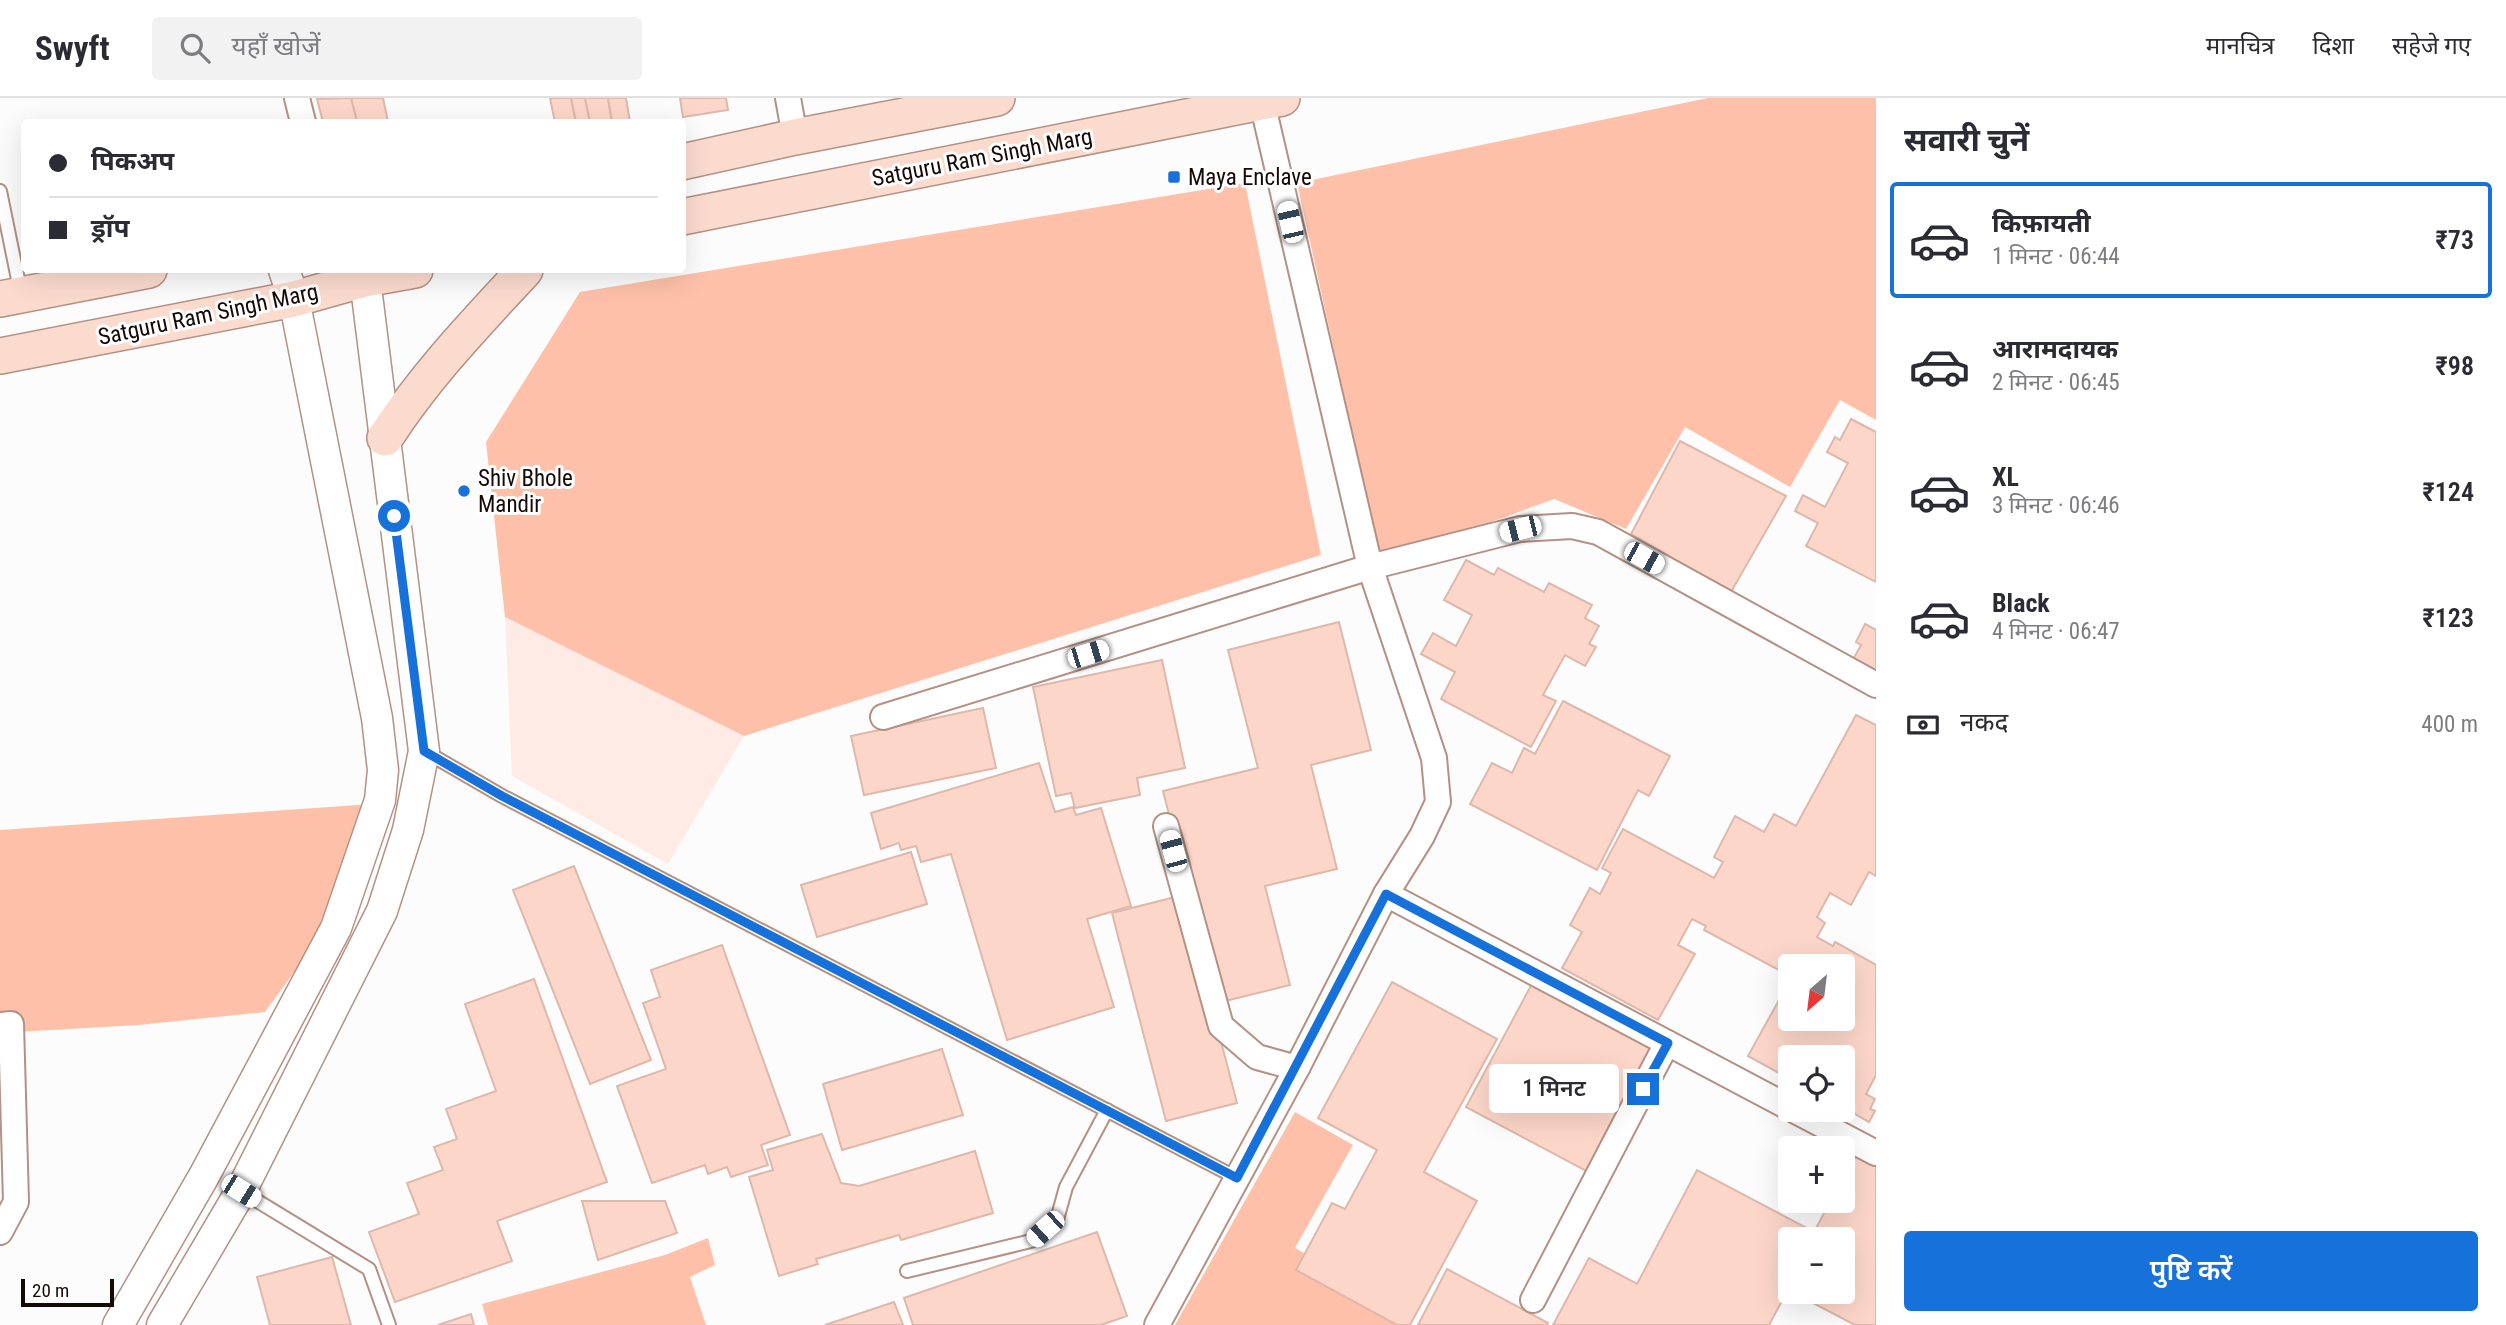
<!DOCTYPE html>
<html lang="hi">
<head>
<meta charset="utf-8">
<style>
  body { margin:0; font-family:"Roboto Condensed","Noto Sans Devanagari",sans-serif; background:#f2f2f3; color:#2b2b33; height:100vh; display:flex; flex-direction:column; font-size:26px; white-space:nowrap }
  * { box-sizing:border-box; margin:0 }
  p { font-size:23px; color:#7c7c81 }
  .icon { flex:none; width:38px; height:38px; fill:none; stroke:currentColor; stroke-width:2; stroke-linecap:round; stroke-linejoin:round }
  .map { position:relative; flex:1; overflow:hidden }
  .sheet { display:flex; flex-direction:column; background:#fff; width:630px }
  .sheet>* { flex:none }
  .guide { position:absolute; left:21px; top:21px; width:665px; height:154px; border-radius:7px; box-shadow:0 7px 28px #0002; display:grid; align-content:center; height:154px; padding:0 28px; background:#fff }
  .needle { width:46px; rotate:208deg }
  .controls { position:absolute; left:1778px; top:856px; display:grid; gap:14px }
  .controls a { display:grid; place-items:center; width:77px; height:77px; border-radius:7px; background:#fff; box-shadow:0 7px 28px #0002; font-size:35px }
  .scale { position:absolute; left:21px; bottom:18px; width:93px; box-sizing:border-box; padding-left:7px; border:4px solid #150905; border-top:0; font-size:19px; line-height:24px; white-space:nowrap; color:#150905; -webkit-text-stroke:5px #fff; paint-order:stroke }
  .end { position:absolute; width:32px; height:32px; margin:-16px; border:9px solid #1671da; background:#fff; box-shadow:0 0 0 4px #fff }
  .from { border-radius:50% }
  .bubble { position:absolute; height:49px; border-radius:7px; background:#fff; box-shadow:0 7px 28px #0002; font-size:23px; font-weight:600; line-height:49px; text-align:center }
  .car { position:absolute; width:21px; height:42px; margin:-21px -10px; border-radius:9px; box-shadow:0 0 5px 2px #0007; background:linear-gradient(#fff 24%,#345 0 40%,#fff 0 76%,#345 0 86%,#fff 0) }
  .guide b { display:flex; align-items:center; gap:24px; height:66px; font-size:26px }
  .guide b+b { border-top:2px solid #e1e1e2 }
  .guide i { width:18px; height:18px; background:#2b2b33 }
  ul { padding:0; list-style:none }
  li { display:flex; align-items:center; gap:21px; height:116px; margin:0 14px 10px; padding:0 14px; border:4px solid transparent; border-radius:7px }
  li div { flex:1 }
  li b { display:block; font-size:26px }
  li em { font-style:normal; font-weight:600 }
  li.on { border-color:#1671da }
  li>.icon { width:63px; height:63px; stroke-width:1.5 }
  h2 { padding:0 28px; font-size:32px; line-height:84px }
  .pay { display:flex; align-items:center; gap:18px; height:77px; padding:0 28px; font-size:26px }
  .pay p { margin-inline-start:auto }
  .button { display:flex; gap:14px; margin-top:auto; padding:14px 28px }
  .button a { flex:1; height:80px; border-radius:7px; background:#1671da; color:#fff; font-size:28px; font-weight:600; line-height:80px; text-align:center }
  header { display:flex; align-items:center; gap:42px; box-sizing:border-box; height:98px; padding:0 35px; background:#fff; border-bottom:2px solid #e1e1e2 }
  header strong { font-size:33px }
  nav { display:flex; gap:38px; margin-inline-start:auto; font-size:24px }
  .search { width:490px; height:63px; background:#f2f2f3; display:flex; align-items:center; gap:18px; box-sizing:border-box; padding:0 24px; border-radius:7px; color:#7c7c81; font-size:26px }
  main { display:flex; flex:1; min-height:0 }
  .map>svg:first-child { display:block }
  .built { fill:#feebe5 }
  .green { fill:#fec0a9 }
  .building { fill:#fcd7c9; stroke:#ddb8ab; stroke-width:2 }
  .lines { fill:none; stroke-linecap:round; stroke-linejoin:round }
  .service-casing { stroke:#b49184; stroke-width:16 }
  .minor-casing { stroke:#b49184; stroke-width:28 }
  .tertiary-casing { stroke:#b49184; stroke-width:33 }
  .secondary-casing { stroke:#b49184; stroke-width:38 }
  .service { stroke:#fff; stroke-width:12 }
  .minor { stroke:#fff; stroke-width:24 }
  .tertiary { stroke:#fff; stroke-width:30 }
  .secondary { stroke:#fcdbcf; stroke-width:35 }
  .route { stroke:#1671da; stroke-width:9 }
  .poi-dot { fill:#1671da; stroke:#fff; stroke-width:2.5 }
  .labels { text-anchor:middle; stroke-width:6; stroke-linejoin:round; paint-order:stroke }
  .street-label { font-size:23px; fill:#150905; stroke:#fff }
  .poi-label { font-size:23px; fill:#150905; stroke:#fff; text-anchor:start }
</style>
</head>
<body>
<header>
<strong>Swyft</strong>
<div class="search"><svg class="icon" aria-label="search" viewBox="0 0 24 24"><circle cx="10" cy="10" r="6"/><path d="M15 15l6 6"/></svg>यहाँ खोजें</div>
<nav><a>मानचित्र</a><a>दिशा</a><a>सहेजे गए</a></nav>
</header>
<main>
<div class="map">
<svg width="1876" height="1227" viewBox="0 0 1876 1227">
  <rect width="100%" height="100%" fill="#fbfcfb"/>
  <polygon class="built" points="505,519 744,638 668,766 512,678"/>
  <g class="green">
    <polygon points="1708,0 1876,0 1876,322 1840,302 1790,389 1685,329 1626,431 1554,401 1381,464 1297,85"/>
    <polygon points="1245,85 1321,457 744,638 505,519 486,344 580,194"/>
    <polygon points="372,706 363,779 265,914 139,927 0,935 0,732"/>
    <polygon points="1295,1014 1353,1047 1295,1150 1404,1212 1396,1227 1175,1227"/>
    <polygon points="708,1140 715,1167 690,1179 706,1227 488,1227 482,1206 665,1157"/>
  </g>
  <g class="building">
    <polygon points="351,0 383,0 388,24 357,24"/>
    <polygon points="351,0 357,24 323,24 317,1"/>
    <polygon points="550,0 571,0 576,24 555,24"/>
    <polygon points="571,0 585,0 590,24 576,24"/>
    <polygon points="585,0 608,0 612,24 590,24"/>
    <polygon points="608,0 626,0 630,24 612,24"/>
    <polygon points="680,0 726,0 728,12 683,19"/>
    <polygon points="1851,321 1876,334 1876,484 1806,448 1818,425 1795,413 1803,397 1825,409 1848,365 1827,354 1835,339 1840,342"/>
    <polygon points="1680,343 1786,398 1731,494 1631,436"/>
    <polygon points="1466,462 1494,477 1498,470 1544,494 1549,485 1592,507 1585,520 1599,528 1589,546 1596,549 1585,568 1565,557 1543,597 1556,603 1531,649 1441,601 1455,574 1421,556 1433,535 1456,548 1472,517 1444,502"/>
    <polygon points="1339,524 1371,652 1311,667 1337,771 1265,788 1290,887 1217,905 1163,693 1258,670 1228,552"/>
    <polygon points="1865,526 1876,532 1876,579 1851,565 1861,547 1856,544"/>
    <polygon points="1162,562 1185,670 1137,680 1140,697 1075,710 1071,695 1056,698 1033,589"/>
    <polygon points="1563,603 1670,658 1649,698 1638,692 1597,772 1470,706 1492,665 1512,675 1524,650 1535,656"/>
    <polygon points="983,610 996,670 864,697 851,638"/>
    <polygon points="1856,617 1876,627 1876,778 1869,774 1851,807 1830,795 1817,819 1825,825 1817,839 1833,848 1835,844 1876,867 1876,977 1866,996 1875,1001 1870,1011 1875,1013 1869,1024 1843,1009 1843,959 1790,959 1790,981 1748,958 1779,902 1789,907 1790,906 1790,920 1843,920 1843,868 1790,868 1790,878 1704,832 1706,828 1692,821 1678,847 1695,856 1658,922 1562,870 1582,834 1570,827 1590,790 1600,796 1611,775 1602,770 1623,731 1714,780 1723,764 1714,759 1735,718 1764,734 1774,716 1796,728"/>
    <polygon points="1039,665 1055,714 1073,709 1076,717 1101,710 1131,808 1087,821 1114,909 1007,942 951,756 921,764 916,748 901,752 899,745 881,751 871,715"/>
    <polygon points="911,754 927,806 817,839 801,787"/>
    <polygon points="574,768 651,962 590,986 513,792"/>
    <polygon points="1183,797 1237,1005 1166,1023 1112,815"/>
    <polygon points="722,847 790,1037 761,1047 768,1067 731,1079 727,1069 708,1076 705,1067 652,1085 617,988 666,971 643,905 660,899 651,872"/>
    <polygon points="534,881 607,1084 497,1123 512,1163 395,1204 369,1134 419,1116 407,1085 443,1072 434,1049 457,1041 446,1011 496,993 465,906"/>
    <polygon points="1534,882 1658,948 1590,1075 1466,1009"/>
    <polygon points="1392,884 1497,941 1424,1074 1477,1103 1410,1227 1397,1227 1296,1172 1332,1105 1345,1111 1377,1052 1318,1020"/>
    <polygon points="942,951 963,1017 842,1052 823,986"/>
    <polygon points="822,1036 841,1085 859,1088 975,1053 993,1115 901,1142 899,1137 816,1161 818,1166 779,1178 749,1079 773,1072 767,1052"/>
    <polygon points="1857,1056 1876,1065 1876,1227 1855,1227 1792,1194 1843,1194 1843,1141 1790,1141 1790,1193 1788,1192 1769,1227 1553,1227 1589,1160 1637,1186 1697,1072 1814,1134 1831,1102 1843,1102 1843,1082"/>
    <polygon points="582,1103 665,1103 677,1135 598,1162"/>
    <polygon points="1097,1134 1127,1218 1101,1227 913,1227 904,1200"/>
    <polygon points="332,1159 351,1227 270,1227 257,1179"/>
    <polygon points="1447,1171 1548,1225 1547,1227 1418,1227"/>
    <polygon points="894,1204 903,1227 825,1227"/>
    <polygon points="471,1216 474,1227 438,1227"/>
  </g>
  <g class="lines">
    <defs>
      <g id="service">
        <polyline points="0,93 21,196"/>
        <polyline points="426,654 502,698 1237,1080"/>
        <polyline points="241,1093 369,1171 389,1227"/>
        <polyline points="907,1173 1031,1143 1058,1118 1066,1089 1107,1012"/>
      </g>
      <g id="minor">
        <polyline points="297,0 303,24"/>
        <polyline points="788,0 795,39"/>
        <polyline points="883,619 1370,469 1520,431 1572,428 1598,434 1876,587"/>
        <polyline points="1166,728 1221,928 1257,959 1297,970"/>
        <polyline points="1386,796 1790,1010"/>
        <polyline points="0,927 11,926 16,1104 0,1134"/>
        <polyline points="1794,1012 1876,1055"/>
        <polyline points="1533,1202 1667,945"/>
        <polyline points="1157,1227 1297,970 1386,796 1422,738 1438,704 1434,660 1370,469 1262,4"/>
      </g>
      <g id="tertiary">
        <polyline points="118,1227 204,1078 336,830 380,702 383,672 377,620 294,201 284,172"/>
        <polyline points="162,1227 241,1093 382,813 408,732 424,653 365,181 360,172"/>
      </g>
      <g id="secondary">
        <polyline points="682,64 795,39 997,0"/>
        <polyline points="682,119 1282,0"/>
        <polyline points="0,201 149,172"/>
        <polyline points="0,258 294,201 365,181 415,172"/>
        <path d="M385,340C425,278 475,226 525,172"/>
      </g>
    </defs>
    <use href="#service" class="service-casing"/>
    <use href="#minor" class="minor-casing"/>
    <use href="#tertiary" class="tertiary-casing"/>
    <use href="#secondary" class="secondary-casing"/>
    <use href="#service" class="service"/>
    <use href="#minor" class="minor"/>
    <use href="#tertiary" class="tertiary"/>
    <use href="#secondary" class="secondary"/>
  </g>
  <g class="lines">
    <polyline class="route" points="394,418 424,653 502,698 1237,1080 1386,796 1668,945 1643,991"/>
  </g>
  <g class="poi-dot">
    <rect x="1167" y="72" width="14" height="14" rx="3.5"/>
    <circle cx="464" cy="393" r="7"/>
  </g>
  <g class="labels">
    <g class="street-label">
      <text transform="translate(982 59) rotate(-11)" y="8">Satguru Ram Singh Marg</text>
      <text transform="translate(208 216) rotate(-12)" y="8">Satguru Ram Singh Marg</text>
    </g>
    <g class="poi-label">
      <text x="1188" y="87">Maya Enclave</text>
      <text x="478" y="388">Shiv Bhole<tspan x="478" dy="26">Mandir</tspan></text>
    </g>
  </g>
</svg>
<div class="controls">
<a><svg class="needle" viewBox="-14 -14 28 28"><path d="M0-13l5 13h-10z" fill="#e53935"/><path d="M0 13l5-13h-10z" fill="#7c7c81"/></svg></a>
<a><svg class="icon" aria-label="locate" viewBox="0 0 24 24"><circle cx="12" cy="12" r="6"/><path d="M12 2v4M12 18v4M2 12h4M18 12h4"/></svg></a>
<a>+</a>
<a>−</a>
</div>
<div class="scale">20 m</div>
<i class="end from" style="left:394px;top:418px"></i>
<i class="end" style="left:1643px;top:991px"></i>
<div class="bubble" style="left:1489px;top:966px;width:130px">1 मिनट</div>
<i class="car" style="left:1290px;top:124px;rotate:347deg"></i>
<i class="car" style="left:1520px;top:431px;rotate:256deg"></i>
<i class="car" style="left:1644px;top:460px;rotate:119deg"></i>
<i class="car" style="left:1088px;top:556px;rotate:73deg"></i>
<i class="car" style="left:1173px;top:753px;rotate:345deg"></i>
<i class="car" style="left:241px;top:1093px;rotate:122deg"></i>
<i class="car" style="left:1045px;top:1131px;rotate:228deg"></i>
<div class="guide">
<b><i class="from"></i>पिकअप</b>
<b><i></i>ड्रॉप</b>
</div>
</div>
<section class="sheet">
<h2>सवारी चुनें</h2>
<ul>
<li class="on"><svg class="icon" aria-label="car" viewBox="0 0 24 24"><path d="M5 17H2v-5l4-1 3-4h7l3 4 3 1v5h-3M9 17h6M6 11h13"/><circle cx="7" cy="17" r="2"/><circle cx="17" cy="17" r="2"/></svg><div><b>किफ़ायती</b><p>1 मिनट · 06:44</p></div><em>₹73</em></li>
<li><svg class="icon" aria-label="car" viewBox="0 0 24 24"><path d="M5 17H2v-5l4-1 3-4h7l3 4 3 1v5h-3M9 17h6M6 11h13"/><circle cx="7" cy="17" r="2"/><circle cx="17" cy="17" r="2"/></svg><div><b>आरामदायक</b><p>2 मिनट · 06:45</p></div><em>₹98</em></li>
<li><svg class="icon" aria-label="car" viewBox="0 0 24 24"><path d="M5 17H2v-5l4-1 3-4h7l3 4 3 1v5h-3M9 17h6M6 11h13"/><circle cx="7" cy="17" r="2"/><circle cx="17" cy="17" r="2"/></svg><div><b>XL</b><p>3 मिनट · 06:46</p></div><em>₹124</em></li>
<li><svg class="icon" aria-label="car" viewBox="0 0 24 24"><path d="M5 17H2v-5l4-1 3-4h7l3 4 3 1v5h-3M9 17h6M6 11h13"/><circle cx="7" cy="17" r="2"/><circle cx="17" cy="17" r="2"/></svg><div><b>Black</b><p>4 मिनट · 06:47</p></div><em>₹123</em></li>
</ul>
<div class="pay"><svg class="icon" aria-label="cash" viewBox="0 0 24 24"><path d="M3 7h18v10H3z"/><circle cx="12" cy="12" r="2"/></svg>नकद<p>400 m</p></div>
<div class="button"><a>पुष्टि करें</a></div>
</section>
</main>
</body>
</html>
